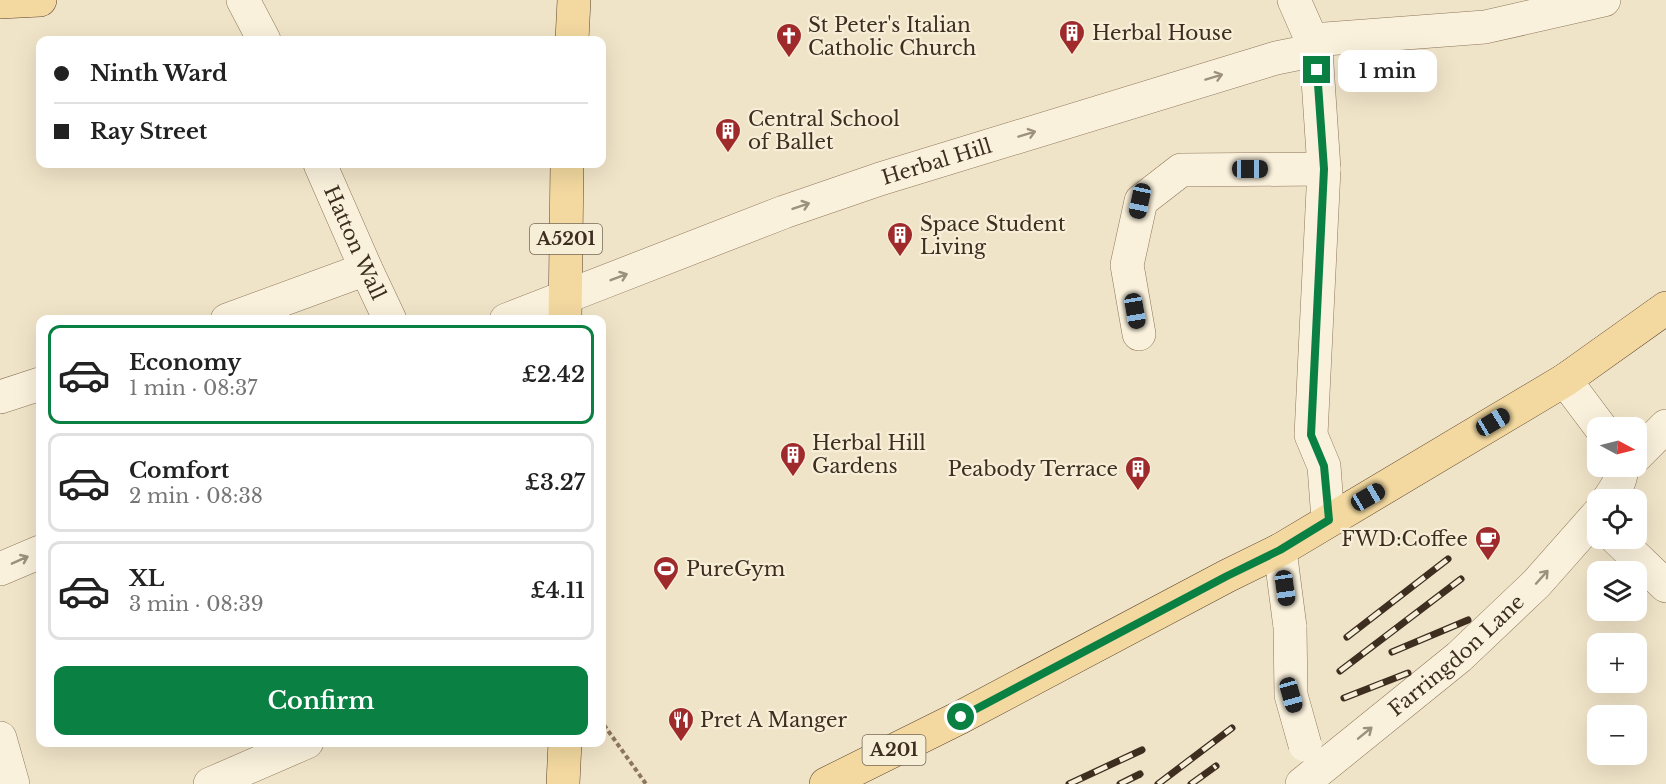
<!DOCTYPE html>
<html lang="en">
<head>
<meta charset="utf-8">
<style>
  body { margin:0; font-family:"Libre Baskerville",serif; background:#f2f2f2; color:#222; height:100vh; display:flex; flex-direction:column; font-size:22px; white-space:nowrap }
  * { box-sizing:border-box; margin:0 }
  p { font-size:20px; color:#767676 }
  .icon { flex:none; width:33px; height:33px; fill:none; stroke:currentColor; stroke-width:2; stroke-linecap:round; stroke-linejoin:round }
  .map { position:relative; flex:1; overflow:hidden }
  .side { position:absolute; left:36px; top:315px; width:570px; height:432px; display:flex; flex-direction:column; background:#fff; border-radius:12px; box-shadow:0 6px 24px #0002 }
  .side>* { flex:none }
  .banner { position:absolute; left:36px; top:36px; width:570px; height:132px; border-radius:12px; box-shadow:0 6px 24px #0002; display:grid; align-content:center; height:132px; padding:0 18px; background:#fff }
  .needle { width:39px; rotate:97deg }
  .buttons { position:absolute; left:1587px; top:417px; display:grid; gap:12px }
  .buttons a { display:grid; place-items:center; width:60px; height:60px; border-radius:12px; background:#fff; box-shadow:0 6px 24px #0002; font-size:30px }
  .end { position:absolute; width:27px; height:27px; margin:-14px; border:8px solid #0b8043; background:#fff; box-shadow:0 0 0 3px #fff }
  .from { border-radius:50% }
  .bubble { position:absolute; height:42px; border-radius:12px; background:#fff; box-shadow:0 6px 24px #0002; font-size:20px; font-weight:600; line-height:42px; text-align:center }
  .car { position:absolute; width:18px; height:36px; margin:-18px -9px; border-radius:8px; box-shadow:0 0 4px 2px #0007; background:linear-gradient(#222 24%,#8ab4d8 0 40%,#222 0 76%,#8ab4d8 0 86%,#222 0) }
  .banner b { display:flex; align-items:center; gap:21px; height:57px; font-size:22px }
  .banner b+b { border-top:2px solid #e0e0e0 }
  .banner i { width:15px; height:15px; background:#222 }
  ul { padding:10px 0 0; list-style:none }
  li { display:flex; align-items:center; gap:18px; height:99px; margin:0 12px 9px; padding:0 6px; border:3px solid #e0e0e0; border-radius:12px }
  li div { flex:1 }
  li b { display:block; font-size:22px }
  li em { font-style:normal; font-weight:600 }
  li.current { border-color:#0b8043 }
  li>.icon { width:54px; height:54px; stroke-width:1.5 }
  .primary-button { display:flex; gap:12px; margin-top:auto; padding:12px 18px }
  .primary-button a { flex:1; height:69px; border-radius:12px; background:#0b8043; color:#fff; font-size:24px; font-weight:600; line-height:69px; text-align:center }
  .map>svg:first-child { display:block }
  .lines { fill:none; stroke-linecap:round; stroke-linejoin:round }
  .minor-casing { stroke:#8d765c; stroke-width:34 }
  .major-casing { stroke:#5b4430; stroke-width:34 }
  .path { stroke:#8d765c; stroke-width:4; stroke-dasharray:4.5 3; stroke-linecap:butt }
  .minor { stroke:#faf1dc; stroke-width:33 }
  .major { stroke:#f3d9a0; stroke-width:33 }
  .rail-casing { stroke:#3d2e20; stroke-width:7 }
  .rail { stroke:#f7eed8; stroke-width:4.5; stroke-dasharray:14; stroke-linecap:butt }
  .minor-bridge-casing { stroke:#8d765c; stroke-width:34; stroke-linecap:butt }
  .minor-bridge { stroke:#faf1dc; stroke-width:33 }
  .oneway { stroke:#9c907e }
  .route { stroke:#0b8043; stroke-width:8 }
  .labels { text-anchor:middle; stroke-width:4.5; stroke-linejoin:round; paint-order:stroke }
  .shield { fill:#f7eed8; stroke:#756857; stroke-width:1.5 }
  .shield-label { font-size:18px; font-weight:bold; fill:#3d2e20 }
  .poi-label { font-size:20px; fill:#3d2e20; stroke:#f7eed8; text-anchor:start }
  .street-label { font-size:20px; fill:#3d2e20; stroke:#f7eed8 }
</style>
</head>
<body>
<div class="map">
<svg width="1666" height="784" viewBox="0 0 1666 784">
  <rect width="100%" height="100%" fill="#f0e4c8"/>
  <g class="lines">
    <defs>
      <g id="minor">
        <polyline points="243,0 264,40"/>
        <polyline points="1294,0 1316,50 1324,169 1311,435 1324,466 1328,520"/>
        <polyline points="1312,40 1485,27 1604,0"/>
        <path id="s1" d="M320,164L366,269L390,320"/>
        <polyline points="227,320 366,269"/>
        <path id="s2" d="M506,320L784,212L880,179L1276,58L1316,50"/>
        <polyline points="1139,334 1127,265 1141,201 1181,170 1324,169"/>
        <polyline points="1565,380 1601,428"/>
        <polyline points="0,397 40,384"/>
        <polyline points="1636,456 1666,426"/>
        <path d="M1608,500C1615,490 1623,479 1621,466"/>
        <polyline points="1616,538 1666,586"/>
        <polyline points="1280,550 1290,627"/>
        <polyline points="0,569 40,552"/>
        <polyline points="0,738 13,784"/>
        <polyline points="210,784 307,742"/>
        <path id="s3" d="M1302,784L1459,657L1536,584L1598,514"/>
      </g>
      <g id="major">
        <polyline points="0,2 40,0"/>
        <polyline points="572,40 574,0"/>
        <polyline points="565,320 567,164"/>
        <polyline points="563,784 565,742"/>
        <polyline points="826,784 961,717 1227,576 1280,550 1565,380 1666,308"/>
      </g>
    </defs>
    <use href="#minor" class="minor-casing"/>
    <use href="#major" class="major-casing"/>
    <polyline class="path" points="604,725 646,784"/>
    <use href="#minor" class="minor"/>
    <use href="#major" class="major"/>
    <defs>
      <g id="rail">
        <polyline points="1347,637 1448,559"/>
        <polyline points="1392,652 1468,620"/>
        <polyline points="1340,671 1461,579"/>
        <polyline points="1344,698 1408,673"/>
        <polyline points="1069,784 1142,750"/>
        <polyline points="1120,784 1140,774"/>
        <polyline points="1158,784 1232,728"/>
        <polyline points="1191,784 1216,766"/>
      </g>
    </defs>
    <use href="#rail" class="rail-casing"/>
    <use href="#rail" class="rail"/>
    <defs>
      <polyline id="minor-bridge" points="1290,627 1291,695 1305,745"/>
    </defs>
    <use href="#minor-bridge" class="minor-bridge-casing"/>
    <use href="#minor-bridge" class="minor-bridge"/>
  </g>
  <defs><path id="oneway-shaft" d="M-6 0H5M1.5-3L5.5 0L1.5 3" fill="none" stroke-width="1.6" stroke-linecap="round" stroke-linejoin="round" transform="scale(1.5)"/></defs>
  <g class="oneway">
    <use href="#oneway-shaft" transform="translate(1214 77) rotate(-17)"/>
    <use href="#oneway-shaft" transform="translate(1027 134) rotate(-17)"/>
    <use href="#oneway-shaft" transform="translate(801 206) rotate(-19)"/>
    <use href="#oneway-shaft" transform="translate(619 277) rotate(-21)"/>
    <use href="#oneway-shaft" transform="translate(20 560) rotate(-24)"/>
    <use href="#oneway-shaft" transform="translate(1542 577) rotate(-48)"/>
    <use href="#oneway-shaft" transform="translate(1365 733) rotate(-39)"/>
  </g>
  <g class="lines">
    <polyline class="route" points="961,717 1227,576 1280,550 1329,520 1324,466 1311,435 1324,169 1317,70"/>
  </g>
  <defs>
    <symbol id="building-pin" viewBox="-11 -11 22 30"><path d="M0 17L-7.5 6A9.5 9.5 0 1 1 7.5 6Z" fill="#9e2a2b" stroke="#f7eed8"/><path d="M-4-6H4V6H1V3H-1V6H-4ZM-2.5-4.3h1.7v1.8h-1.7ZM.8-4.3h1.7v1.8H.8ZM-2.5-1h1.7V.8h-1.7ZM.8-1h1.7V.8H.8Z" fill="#fff"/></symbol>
    <symbol id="church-pin" viewBox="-11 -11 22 30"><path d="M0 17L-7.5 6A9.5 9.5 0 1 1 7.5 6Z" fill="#9e2a2b" stroke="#f7eed8"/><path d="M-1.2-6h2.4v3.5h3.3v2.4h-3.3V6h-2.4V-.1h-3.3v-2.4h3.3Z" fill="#fff"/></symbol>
    <symbol id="cafe-pin" viewBox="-11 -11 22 30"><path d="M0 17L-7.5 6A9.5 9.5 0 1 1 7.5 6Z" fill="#9e2a2b" stroke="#f7eed8"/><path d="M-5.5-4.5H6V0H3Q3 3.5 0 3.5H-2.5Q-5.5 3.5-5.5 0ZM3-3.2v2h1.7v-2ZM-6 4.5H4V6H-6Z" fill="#fff"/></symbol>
    <symbol id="stadium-pin" viewBox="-11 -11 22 30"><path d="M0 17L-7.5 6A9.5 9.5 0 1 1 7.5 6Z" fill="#9e2a2b" stroke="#f7eed8"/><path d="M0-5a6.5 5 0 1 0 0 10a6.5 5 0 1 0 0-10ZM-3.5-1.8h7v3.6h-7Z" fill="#fff"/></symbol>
    <symbol id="restaurant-pin" viewBox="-11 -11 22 30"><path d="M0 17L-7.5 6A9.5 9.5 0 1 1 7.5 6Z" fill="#9e2a2b" stroke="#f7eed8"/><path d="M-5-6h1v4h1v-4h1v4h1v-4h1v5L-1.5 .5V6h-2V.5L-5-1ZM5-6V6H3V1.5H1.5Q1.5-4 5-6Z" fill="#fff"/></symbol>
  </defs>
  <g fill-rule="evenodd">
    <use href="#building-pin" x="1057" y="18" width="30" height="40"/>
    <use href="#church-pin" x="774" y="21" width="30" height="40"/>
    <use href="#building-pin" x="713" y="116" width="30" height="40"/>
    <use href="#building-pin" x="885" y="220" width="30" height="40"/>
    <use href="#building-pin" x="778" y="440" width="30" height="40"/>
    <use href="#building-pin" x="1123" y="454" width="30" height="40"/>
    <use href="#cafe-pin" x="1473" y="524" width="30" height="40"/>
    <use href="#stadium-pin" x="651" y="554" width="30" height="40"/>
    <use href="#restaurant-pin" x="666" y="705" width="30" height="40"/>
  </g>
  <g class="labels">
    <g class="shield">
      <rect x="530" y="224" width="72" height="30" rx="4.5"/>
      <rect x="862.5" y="735" width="63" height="30" rx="4.5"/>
    </g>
    <g class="shield-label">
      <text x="566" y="245">A5201</text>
      <text x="894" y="756">A201</text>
    </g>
    <g class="poi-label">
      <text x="808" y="32">St Peter's Italian<tspan x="808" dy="23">Catholic Church</tspan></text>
      <text x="1092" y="40">Herbal House</text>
      <text x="748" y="126">Central School<tspan x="748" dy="23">of Ballet</tspan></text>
      <text x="920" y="231">Space Student<tspan x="920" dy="23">Living</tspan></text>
      <text x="812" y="450">Herbal Hill<tspan x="812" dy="23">Gardens</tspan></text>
      <text x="1118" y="476" text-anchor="end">Peabody Terrace</text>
      <text x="1468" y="546" text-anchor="end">FWD:Coffee</text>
      <text x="686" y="576">PureGym</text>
      <text x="700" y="727">Pret A Manger</text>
    </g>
    <g class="street-label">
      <text dy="7" stroke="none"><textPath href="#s2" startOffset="459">Herbal Hill</textPath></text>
      <text dy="7" stroke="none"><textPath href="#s1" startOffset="86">Hatton Wall</textPath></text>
      <text dy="7" stroke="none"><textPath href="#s3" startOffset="201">Farringdon Lane</textPath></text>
    </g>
  </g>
</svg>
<div class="buttons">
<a><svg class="needle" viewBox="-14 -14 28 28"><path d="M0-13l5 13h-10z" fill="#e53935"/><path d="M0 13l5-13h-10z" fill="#767676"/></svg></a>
<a><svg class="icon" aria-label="locate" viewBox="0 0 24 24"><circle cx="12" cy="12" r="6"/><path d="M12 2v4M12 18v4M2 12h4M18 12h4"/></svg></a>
<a><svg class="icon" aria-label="layers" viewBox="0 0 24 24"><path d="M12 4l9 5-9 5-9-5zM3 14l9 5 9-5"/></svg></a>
<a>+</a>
<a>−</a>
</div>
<i class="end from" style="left:961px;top:717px"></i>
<i class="end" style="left:1317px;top:70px"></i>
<div class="bubble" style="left:1338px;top:50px;width:99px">1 min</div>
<i class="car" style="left:1250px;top:169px;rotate:90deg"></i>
<i class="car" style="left:1140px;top:201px;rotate:192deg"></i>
<i class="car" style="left:1135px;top:311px;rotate:170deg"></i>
<i class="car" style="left:1493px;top:422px;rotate:59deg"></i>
<i class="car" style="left:1368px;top:497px;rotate:60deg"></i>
<i class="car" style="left:1285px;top:588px;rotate:172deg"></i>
<i class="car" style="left:1291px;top:695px;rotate:164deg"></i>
<div class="banner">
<b><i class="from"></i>Ninth Ward</b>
<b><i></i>Ray Street</b>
</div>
<section class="side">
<ul>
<li class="current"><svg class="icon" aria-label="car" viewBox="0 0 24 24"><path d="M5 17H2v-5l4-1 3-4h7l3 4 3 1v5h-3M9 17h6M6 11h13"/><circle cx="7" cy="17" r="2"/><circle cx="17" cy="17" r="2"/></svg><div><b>Economy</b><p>1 min · 08:37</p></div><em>£2.42</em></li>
<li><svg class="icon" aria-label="car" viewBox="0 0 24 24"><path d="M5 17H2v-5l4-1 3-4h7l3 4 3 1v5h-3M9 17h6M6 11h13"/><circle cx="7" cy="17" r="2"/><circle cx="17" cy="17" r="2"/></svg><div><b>Comfort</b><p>2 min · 08:38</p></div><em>£3.27</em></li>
<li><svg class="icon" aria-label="car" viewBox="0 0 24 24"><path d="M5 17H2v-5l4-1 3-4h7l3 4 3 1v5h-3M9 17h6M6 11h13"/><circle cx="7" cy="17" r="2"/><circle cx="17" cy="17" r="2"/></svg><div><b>XL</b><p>3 min · 08:39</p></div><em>£4.11</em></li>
</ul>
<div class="primary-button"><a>Confirm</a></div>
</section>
</div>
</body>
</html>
